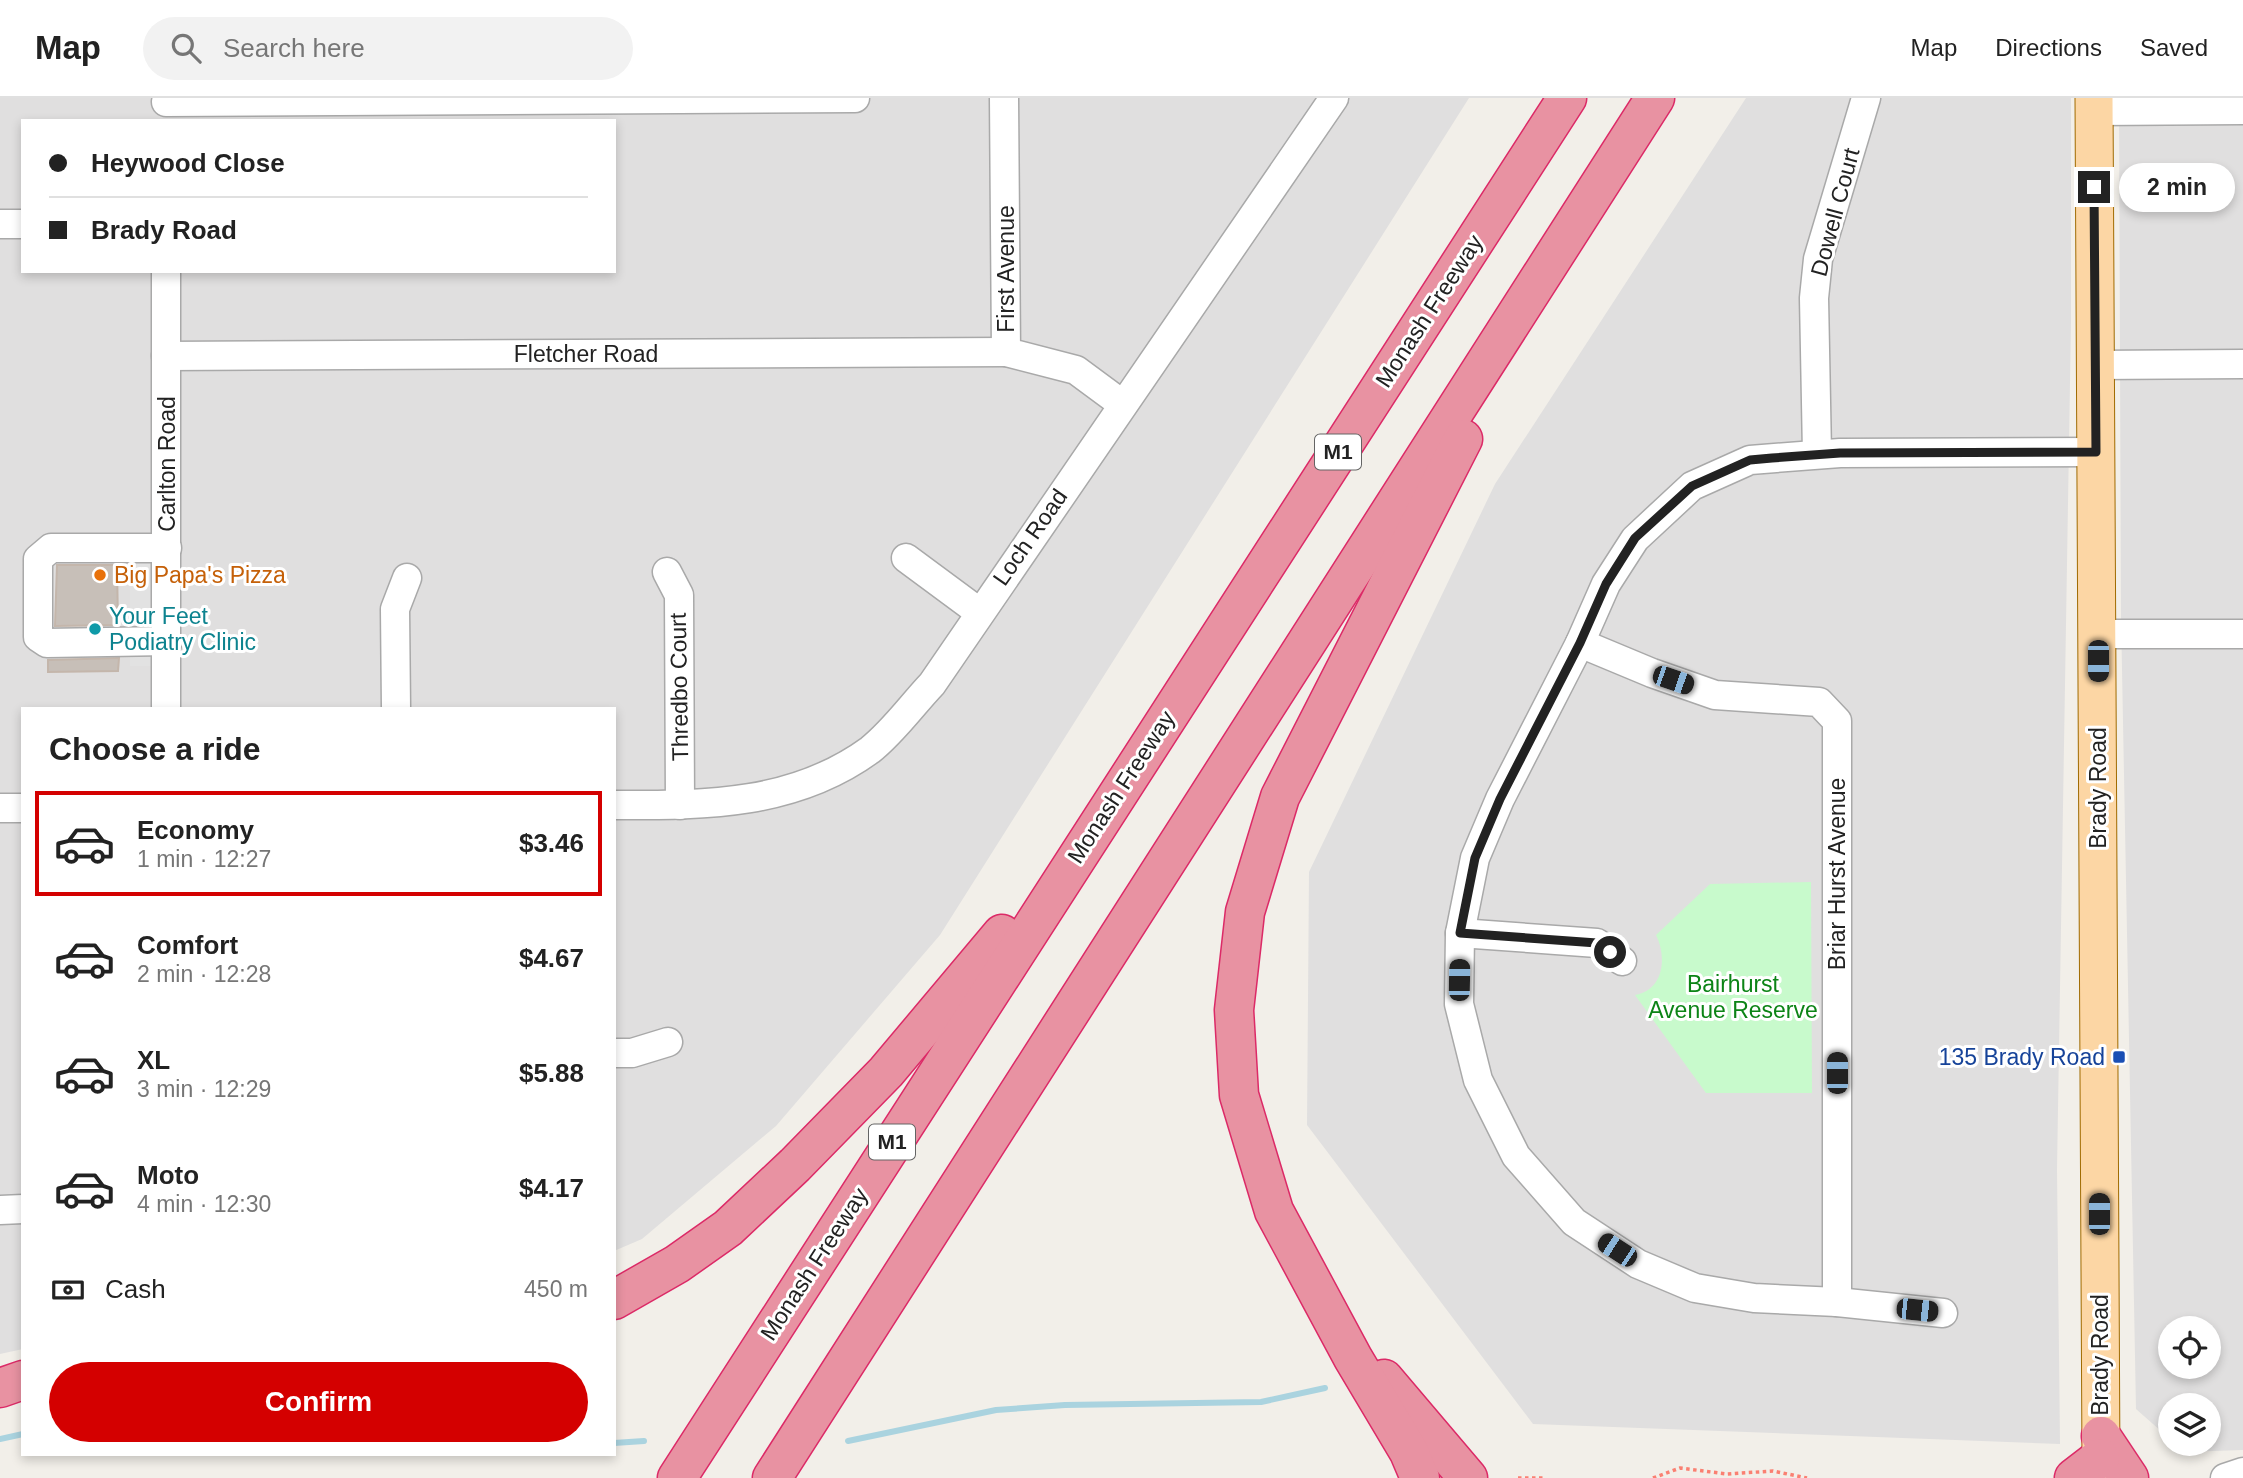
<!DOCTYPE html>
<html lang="en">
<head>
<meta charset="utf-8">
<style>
  body { margin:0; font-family:Arial,sans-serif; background:#f2f2f2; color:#222; height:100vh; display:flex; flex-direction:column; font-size:26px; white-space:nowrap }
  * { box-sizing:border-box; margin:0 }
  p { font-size:23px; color:#767676 }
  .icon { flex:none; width:38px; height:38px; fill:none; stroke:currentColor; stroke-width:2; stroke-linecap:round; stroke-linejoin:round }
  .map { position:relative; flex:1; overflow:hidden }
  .side { position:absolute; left:21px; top:609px; width:595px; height:749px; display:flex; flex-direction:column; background:#fff; border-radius:0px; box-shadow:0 4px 10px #0003 }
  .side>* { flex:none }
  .hud { position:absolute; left:21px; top:21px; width:595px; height:154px; border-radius:0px; box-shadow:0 4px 10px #0003; display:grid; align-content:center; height:154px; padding:0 28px; background:#fff }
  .buttons { position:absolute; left:2158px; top:1218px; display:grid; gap:14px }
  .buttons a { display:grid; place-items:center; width:63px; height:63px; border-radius:50%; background:#fff; box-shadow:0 4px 10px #0003; font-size:35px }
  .end { position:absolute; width:32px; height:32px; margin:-16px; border:9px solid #222; background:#fff; box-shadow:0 0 0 4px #fff }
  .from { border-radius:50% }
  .bubble { position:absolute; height:49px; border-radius:24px; background:#fff; box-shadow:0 4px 10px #0003; font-size:23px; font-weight:700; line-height:49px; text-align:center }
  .car { position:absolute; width:21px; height:42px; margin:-21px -10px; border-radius:9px; box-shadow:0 0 5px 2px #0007; background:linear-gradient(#222 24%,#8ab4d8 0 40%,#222 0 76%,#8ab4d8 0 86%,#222 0) }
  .hud b { display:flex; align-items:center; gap:24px; height:66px; font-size:26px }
  .hud b+b { border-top:2px solid #e0e0e0 }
  .hud i { width:18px; height:18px; background:#222 }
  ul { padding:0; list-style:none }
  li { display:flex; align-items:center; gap:21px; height:105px; margin:0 14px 10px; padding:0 14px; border:4px solid transparent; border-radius:0px }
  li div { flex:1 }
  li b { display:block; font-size:26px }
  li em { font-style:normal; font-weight:700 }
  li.on { border-color:#d40000 }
  li>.icon { width:63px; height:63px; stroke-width:1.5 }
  h2 { padding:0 28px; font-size:32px; line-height:84px }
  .pay { display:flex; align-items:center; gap:18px; height:77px; padding:0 28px; font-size:26px }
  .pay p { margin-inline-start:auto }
  .action { display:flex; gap:14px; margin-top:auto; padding:14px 28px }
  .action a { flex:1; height:80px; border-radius:42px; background:#d40000; color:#fff; font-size:28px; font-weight:700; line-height:80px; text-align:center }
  header { display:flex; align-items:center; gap:42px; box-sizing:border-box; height:98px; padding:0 35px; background:#fff; border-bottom:2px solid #e0e0e0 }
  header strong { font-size:33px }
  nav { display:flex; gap:38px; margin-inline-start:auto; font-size:24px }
  .search { width:490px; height:63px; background:#f2f2f2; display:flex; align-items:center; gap:18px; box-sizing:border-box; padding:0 24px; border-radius:38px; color:#767676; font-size:26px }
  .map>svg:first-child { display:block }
  .residential { fill:#e0dfdf; fill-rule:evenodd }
  .park { fill:#c8facc }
  .parking { fill:#e2e2e2 }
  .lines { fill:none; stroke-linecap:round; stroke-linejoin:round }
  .stream { stroke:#aad3df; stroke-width:6 }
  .building { fill:#c7bfb8; stroke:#c4b6ab; stroke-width:2 }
  .minor-casing { stroke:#a9a9a9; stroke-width:31 }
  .major-casing { stroke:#a06b00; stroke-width:39 }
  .highway-casing { stroke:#dc2a67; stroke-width:41 }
  .path { stroke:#fa8072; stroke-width:3.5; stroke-dasharray:3.5 3.5; stroke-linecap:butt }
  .minor { stroke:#fff; stroke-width:28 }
  .major { stroke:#fcd6a4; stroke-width:37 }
  .highway { stroke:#e892a2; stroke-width:38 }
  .route { stroke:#222; stroke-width:9 }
  .food-dot { fill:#e8710a; stroke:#fff; stroke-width:2.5 }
  .culture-dot { fill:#0f9aa8; stroke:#fff; stroke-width:2.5 }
  .transit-dot { fill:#1a4fb4; stroke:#fff; stroke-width:2.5 }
  .labels { text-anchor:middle; stroke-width:6; stroke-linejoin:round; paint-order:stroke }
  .shield { fill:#fff; stroke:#646464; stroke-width:2 }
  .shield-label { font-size:21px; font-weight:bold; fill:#222 }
  .street-label { font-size:23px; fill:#222; stroke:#fff }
  .food-label { font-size:23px; fill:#c56008; stroke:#fff; text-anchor:start }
  .culture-label { font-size:23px; fill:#0d838f; stroke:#fff; text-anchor:start }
  .park-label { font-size:23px; fill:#0c8416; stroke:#fff }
  .transit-label { font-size:23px; fill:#164399; stroke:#fff; text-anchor:end }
</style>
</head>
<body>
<header>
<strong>Map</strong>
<div class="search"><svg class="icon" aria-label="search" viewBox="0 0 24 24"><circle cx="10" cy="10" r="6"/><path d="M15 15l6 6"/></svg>Search here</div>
<nav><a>Map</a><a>Directions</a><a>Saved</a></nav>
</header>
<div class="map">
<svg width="2243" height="1380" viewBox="0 0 2243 1380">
  <rect width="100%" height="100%" fill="#f2efe9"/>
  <g class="residential">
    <path d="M0,0H1469L940,837L776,1028L642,1141L614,1153V611H23V1251L0,1256ZM23,23H614V173H23Z"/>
    <polygon points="1746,0 2071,0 2071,224 2057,1072 2060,1346 1533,1326 1307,1027 1309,774 1495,386"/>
    <path d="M2119,0H2243V1352L2183,1354L2175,1346H2208V1307H2170V1341L2136,1311L2121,518ZM2170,1230H2208V1269H2170Z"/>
  </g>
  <path class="park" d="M1811,784L1812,995H1706L1635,897C1664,892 1667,859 1656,837L1710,786Z"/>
  <g class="parking">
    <polygon points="130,462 150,462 151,533 130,533"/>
    <polygon points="151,549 151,568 130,568 130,550"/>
  </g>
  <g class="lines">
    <g class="stream">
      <polyline points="0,1341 23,1336"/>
      <polyline points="848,1343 996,1312 1065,1307 1261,1304 1325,1290"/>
      <polyline points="614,1345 644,1343"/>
    </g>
  </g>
  <g class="building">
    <polygon points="57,467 117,467 118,527 55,528"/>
    <polygon points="119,560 118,573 48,574 48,562"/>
  </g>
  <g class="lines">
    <defs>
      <g id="minor">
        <polyline points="1004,0 1006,254 1076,272 1122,306"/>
        <polyline points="166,4 855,0"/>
        <polyline points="2094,13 2243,12"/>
        <polyline points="0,126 23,126"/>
        <polyline points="166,173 166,611"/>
        <polyline points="166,258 1006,254"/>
        <polyline points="2095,267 2243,266"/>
        <polyline points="1817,356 1814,200 1818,161 1866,0"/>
        <polyline points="167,450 51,450 38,461 38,539 47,545 168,543"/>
        <polyline points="906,460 979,514"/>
        <polyline points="667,474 679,497 680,707"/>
        <polyline points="2097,536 2243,536"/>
        <polyline points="1580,545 1652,575 1715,597 1819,604 1837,623 1837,1204"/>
        <polyline points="396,611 395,511 407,480"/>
        <path d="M614,707C705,707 793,708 870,652C893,634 912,607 932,586L1334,0"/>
        <polyline points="0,710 23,710"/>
        <polyline points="1460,835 1597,845 1622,863"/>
        <polyline points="614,955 632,955 668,944"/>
        <polyline points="0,1112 23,1111"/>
        <polyline points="1943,1215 1837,1204 1754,1200 1695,1190 1638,1166 1574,1124 1516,1058 1478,982 1459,906 1460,835 1475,760 1500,701 1580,545 1606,486 1635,441 1692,388 1750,362 1840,355 2096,354"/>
        <polyline points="2225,1380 2243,1374"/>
      </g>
      <polyline id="major" points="2094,0 2101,1367"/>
      <g id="highway">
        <polyline points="614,1202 677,1166 728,1130 795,1067 886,974 1002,836"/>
        <polyline points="1384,1281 1468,1380"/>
        <polyline points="0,1290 23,1282"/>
        <polyline points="2101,1338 2129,1380"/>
        <polyline points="677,1380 1567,0"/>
        <polyline points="772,1380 1655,0"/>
        <polyline points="1420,1380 1409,1354 1353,1260 1274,1113 1239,997 1234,912 1245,814 1280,699 1463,341"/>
        <polyline points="2074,1380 2100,1360"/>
      </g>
    </defs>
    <use href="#minor" class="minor-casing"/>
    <use href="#major" class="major-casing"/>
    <use href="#highway" class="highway-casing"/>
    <g class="path">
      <polyline points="1518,1380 1545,1380"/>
      <polyline points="1653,1380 1680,1370 1727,1376 1773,1373 1807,1380"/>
    </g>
    <use href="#minor" class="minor"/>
    <use href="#major" class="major"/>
    <use href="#highway" class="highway"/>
  </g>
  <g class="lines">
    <polyline class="route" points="1610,854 1597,845 1460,835 1475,760 1500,701 1580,545 1606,486 1635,440 1692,388 1750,362 1772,360 1840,355 2096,354 2094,89"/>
  </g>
  <circle class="food-dot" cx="100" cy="477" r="7"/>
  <circle class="culture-dot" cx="95" cy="531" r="7"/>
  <rect class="transit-dot" x="2112" y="952" width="14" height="14" rx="3.5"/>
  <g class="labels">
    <g class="shield">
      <rect x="1315" y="336.5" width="46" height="35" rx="5"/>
      <rect x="869" y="1026.5" width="46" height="35" rx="5"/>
    </g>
    <g class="shield-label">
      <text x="1338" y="361">M1</text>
      <text x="892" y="1051">M1</text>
    </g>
    <g class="street-label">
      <text transform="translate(1835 114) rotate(-75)" y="8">Dowell Court</text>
      <text transform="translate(1006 171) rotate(-90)" y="8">First Avenue</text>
      <text transform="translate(1429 213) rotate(-57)" y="8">Monash Freeway</text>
      <text x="586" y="264">Fletcher Road</text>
      <text transform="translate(167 366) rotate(-90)" y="8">Carlton Road</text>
      <text transform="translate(1030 439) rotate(-55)" y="8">Loch Road</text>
      <text transform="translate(679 589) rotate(-91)" y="8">Thredbo Court</text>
      <text transform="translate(1121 689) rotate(-57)" y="8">Monash Freeway</text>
      <text transform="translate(2098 690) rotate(-90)" y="8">Brady Road</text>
      <text transform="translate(1837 776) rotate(-90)" y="8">Briar Hurst Avenue</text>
      <text transform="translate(814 1166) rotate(-57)" y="8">Monash Freeway</text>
      <text transform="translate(2100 1257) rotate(-90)" y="8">Brady Road</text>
    </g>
    <g class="food-label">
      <text x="114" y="485">Big Papa's Pizza</text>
    </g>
    <g class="culture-label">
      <text x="109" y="526">Your Feet<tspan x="109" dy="26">Podiatry Clinic</tspan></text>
    </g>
    <g class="park-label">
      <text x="1733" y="894">Bairhurst<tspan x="1733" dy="26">Avenue Reserve</tspan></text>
    </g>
    <g class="transit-label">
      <text x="2105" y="967">135 Brady Road</text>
    </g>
  </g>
</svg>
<div class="buttons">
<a><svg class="icon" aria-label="locate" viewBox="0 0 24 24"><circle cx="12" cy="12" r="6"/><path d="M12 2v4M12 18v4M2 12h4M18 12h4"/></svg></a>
<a><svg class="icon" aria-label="layers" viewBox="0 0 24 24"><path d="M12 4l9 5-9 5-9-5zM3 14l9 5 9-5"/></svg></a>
</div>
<i class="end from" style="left:1610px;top:854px"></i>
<i class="end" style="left:2094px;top:89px"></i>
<div class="bubble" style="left:2119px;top:65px;width:116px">2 min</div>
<i class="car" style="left:2098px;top:563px;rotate:180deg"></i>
<i class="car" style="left:1673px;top:582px;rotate:109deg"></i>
<i class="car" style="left:1459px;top:882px;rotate:1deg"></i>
<i class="car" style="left:1837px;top:975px;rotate:0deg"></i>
<i class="car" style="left:2099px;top:1116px;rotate:0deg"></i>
<i class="car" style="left:1617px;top:1152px;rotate:303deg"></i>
<i class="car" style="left:1917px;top:1212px;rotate:96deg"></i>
<div class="hud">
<b><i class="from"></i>Heywood Close</b>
<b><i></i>Brady Road</b>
</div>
<section class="side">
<h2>Choose a ride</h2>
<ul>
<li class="on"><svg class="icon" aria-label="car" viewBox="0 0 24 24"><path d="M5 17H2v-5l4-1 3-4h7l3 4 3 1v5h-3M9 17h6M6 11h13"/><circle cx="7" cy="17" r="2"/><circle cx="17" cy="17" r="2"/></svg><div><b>Economy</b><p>1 min · 12:27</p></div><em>$3.46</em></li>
<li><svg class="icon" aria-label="car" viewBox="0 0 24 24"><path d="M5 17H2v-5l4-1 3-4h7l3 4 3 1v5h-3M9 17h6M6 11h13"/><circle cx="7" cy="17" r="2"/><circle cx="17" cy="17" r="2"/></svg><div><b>Comfort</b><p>2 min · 12:28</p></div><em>$4.67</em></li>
<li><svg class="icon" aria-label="car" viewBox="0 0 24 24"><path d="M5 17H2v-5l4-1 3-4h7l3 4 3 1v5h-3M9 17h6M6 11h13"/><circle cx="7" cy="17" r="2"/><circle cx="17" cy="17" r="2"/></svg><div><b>XL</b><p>3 min · 12:29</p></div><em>$5.88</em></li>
<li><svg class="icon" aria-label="car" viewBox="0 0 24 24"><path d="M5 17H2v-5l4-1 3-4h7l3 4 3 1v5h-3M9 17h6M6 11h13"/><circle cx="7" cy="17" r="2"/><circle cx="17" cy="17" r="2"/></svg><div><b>Moto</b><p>4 min · 12:30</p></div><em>$4.17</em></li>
</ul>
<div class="pay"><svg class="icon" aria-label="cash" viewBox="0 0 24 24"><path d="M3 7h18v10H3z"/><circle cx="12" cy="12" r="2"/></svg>Cash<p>450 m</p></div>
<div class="action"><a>Confirm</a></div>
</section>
</div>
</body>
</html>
